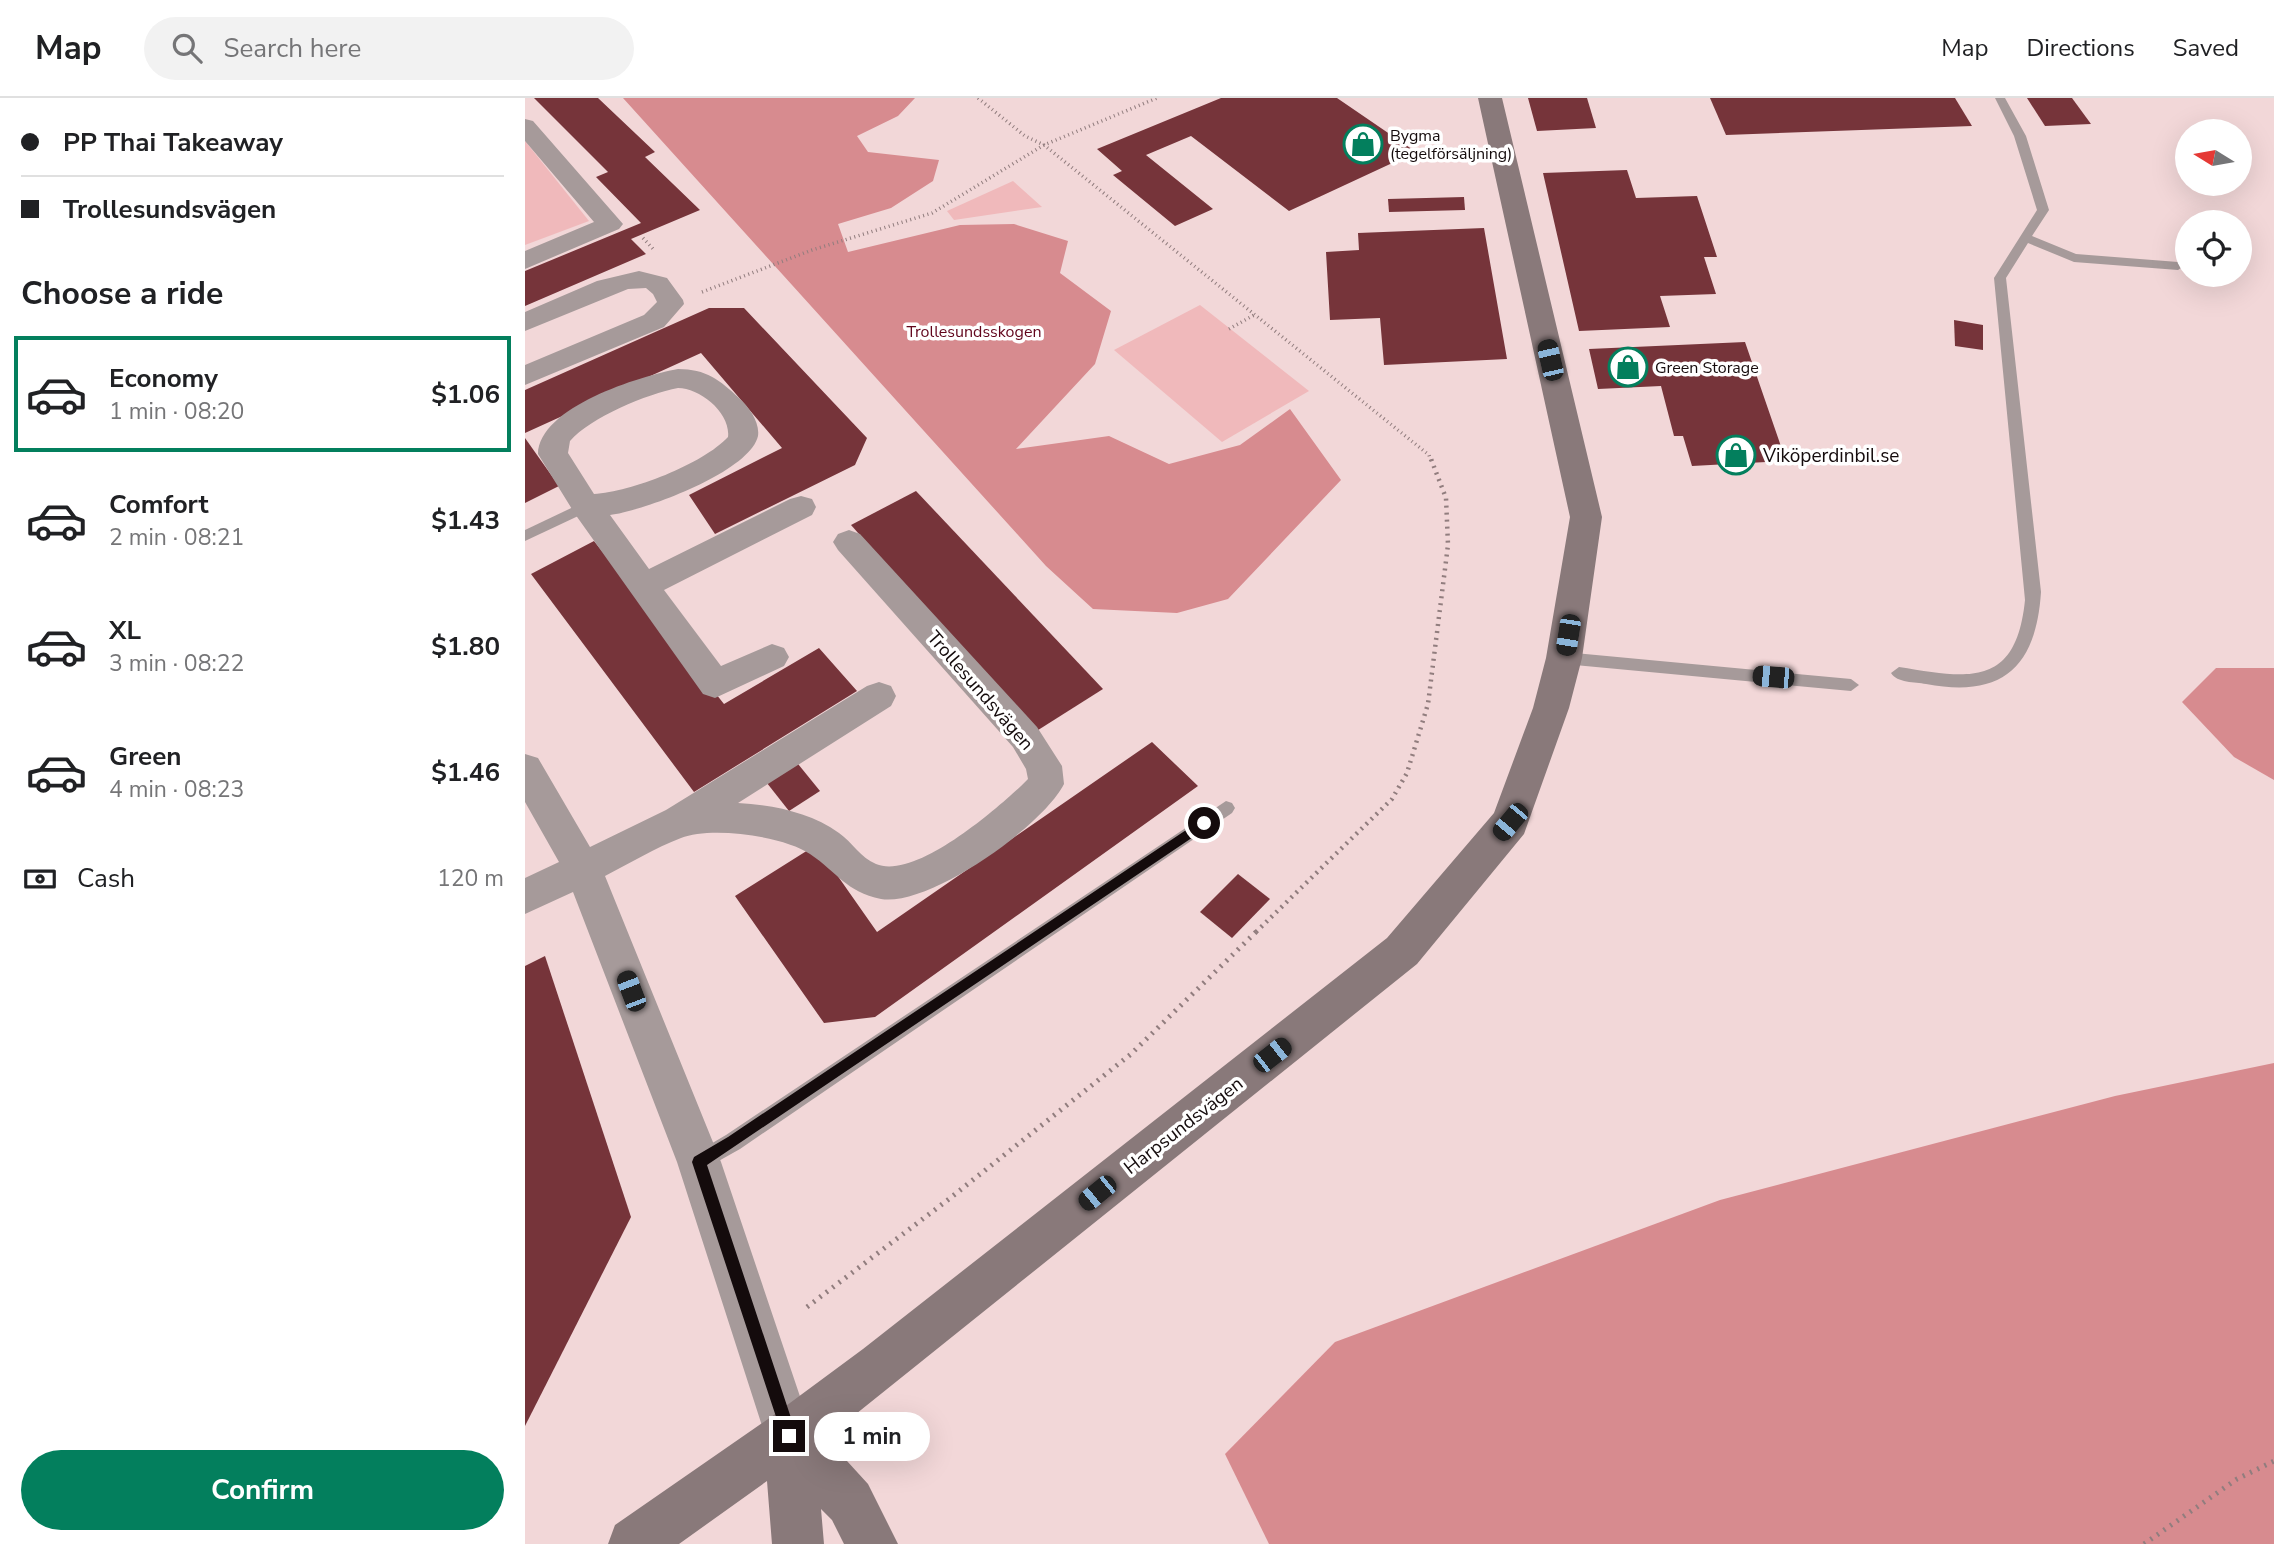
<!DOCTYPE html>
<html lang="en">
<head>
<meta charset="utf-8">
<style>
  body { margin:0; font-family:"Nunito Sans",sans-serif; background:#f2f2f2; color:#202124; height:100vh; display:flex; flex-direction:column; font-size:26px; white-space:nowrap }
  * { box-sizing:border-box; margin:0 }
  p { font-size:23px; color:#757577 }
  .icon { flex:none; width:38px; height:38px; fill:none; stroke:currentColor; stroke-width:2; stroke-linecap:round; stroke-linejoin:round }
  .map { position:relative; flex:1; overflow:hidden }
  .sheet { display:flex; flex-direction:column; background:#fff; width:525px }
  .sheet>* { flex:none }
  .guide { display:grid; align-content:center; height:154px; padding:0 21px; background:#fff }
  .needle { width:46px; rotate:281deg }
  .fabs { position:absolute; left:1650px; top:21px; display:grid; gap:14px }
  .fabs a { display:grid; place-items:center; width:77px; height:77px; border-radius:50%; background:#fff; box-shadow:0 7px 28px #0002; font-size:35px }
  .end { position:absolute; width:32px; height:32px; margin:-16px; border:9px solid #140b0c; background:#fff; box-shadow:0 0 0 4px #fff }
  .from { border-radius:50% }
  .bubble { position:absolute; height:49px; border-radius:24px; background:#fff; box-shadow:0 7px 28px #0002; font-size:23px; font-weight:700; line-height:49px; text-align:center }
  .car { position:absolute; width:21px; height:42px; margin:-21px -10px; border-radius:9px; box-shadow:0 0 5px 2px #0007; background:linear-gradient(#222 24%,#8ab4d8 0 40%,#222 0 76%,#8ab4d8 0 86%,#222 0) }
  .guide b { display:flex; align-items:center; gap:24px; height:66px; font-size:26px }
  .guide b+b { border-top:2px solid #e0e0e0 }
  .guide i { width:18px; height:18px; background:#202124 }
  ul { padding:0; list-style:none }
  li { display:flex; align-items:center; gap:21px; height:116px; margin:0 14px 10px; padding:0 7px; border:4px solid transparent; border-radius:0px }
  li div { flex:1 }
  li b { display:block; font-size:26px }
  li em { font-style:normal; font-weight:700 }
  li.current { border-color:#037f5d }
  li>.icon { width:63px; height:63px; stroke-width:1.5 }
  h2 { padding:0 21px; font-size:32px; line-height:84px }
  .pay { display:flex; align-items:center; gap:18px; height:77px; padding:0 21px; font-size:26px }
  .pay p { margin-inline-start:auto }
  .primary-button { display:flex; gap:14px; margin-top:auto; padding:14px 21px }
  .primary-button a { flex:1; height:80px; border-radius:42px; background:#037f5d; color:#fff; font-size:28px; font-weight:700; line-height:80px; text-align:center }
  header { display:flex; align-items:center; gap:42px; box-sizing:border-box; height:98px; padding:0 35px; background:#fff; border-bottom:2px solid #e0e0e0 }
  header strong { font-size:33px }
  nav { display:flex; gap:38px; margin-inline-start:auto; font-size:24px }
  .search { width:490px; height:63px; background:#f2f2f2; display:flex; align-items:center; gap:18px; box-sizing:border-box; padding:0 24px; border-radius:38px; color:#757577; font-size:26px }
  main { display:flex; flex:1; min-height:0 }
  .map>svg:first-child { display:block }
  .green { fill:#f0b9bb }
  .forest { fill:#d78b8f }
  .building { fill:#76343a }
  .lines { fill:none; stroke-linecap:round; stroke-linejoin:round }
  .path-far2 { stroke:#917d7e; stroke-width:3.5; stroke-dasharray:1 3.5; stroke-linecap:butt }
  .path-far1 { stroke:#917d7e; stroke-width:4.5; stroke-dasharray:2 5; stroke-linecap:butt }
  .path { stroke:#917d7e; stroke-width:5; stroke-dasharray:2 6; stroke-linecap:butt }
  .lane { fill:#a69a9a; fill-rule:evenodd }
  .street { fill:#a69a9a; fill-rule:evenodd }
  .secondary { fill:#89797a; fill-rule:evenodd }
  .route { fill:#140b0c }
  .labels { text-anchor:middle; stroke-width:7; stroke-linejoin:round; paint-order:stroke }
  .far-poi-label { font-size:16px; fill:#140b0c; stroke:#fff; text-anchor:start }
  .far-park-label { font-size:16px; fill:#61041b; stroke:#fff }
  .poi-label { font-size:19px; fill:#140b0c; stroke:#fff; text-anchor:start }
  .street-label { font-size:19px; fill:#140b0c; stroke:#fff }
</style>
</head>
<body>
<header>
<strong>Map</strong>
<div class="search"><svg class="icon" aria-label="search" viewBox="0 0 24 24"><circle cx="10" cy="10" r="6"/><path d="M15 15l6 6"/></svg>Search here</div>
<nav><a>Map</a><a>Directions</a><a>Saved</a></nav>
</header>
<main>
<section class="sheet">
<div class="guide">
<b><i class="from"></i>PP Thai Takeaway</b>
<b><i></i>Trollesundsvägen</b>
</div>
<h2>Choose a ride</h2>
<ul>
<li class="current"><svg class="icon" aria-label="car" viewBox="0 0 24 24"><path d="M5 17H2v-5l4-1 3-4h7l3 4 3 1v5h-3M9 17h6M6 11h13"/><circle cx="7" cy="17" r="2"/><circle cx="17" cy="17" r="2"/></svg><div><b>Economy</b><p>1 min · 08:20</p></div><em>$1.06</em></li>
<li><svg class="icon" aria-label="car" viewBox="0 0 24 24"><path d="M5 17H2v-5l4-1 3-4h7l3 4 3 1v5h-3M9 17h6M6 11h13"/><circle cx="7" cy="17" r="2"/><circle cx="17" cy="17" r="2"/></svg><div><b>Comfort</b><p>2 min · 08:21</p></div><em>$1.43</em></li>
<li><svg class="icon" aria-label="car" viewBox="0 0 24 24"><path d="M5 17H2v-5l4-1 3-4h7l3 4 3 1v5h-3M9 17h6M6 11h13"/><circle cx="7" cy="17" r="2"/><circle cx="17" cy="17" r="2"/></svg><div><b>XL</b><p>3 min · 08:22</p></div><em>$1.80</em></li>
<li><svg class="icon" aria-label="car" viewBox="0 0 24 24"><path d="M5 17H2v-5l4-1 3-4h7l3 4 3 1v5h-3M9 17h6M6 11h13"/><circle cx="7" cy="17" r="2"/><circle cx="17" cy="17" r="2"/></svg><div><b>Green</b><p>4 min · 08:23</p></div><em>$1.46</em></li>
</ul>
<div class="pay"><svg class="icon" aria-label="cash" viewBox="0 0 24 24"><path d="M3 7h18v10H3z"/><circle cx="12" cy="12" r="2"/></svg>Cash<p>120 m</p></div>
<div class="primary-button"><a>Confirm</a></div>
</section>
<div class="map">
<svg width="1749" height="1446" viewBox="0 0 1749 1446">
  <rect width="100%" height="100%" fill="#f2d7d8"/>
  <g class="green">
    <polygon points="0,43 64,123 0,147"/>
    <polygon points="488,83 517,109 429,122 422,113"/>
    <polygon points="675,207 784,293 697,344 589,252"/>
  </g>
  <g class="forest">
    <polygon points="98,0 390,0 373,18 332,38 343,54 414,62 408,83 366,110 313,126 323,154 435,127 489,126 543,143 535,175 586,213 570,266 491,351 584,338 644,366 715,347 765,311 816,382 703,501 652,515 568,511 521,468"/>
    <polygon points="1691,570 1749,570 1749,682 1709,659 1657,604"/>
    <polygon points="1749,965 1749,1446 744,1446 700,1356 810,1244 1195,1102 1590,998"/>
  </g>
  <g class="building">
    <polygon points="9,0 73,0 130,54 120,59 175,112 106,141 121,156 0,208 0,173 116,125 71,79 83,74"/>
    <polygon points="696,0 812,0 891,54 764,113 666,38 621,57 688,111 650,128 588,77 597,73 572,51"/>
    <polygon points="1003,0 1062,0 1071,30 1012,33"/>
    <polygon points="1185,0 1430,0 1447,28 1201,37"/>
    <polygon points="1502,0 1547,0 1566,26 1520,28"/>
    <polygon points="1102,72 1111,100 1172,98 1192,159 1179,159 1191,196 1135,198 1145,229 1054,233 1018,75"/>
    <polygon points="939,99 940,112 864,114 863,101"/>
    <polygon points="959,130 982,261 859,267 855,220 805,222 801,154 834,152 833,135"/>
    <polygon points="184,210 219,210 342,340 330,367 190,436 164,397 257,350 176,255 0,335 0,292"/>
    <polygon points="1429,222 1458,227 1458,252 1430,248"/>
    <polygon points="1220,244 1261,363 1167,368 1158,338 1149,338 1136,288 1073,291 1064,251"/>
    <polygon points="0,340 34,388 0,405"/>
    <polygon points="391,393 578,591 510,634 326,427"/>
    <polygon points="69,443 199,606 294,550 332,593 169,694 6,476"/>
    <polygon points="627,644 673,688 350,919 299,925 210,798 291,747 352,834"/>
    <polygon points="269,661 295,693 264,713 238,680"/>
    <polygon points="713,776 745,801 707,840 675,814"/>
    <polygon points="20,858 106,1119 0,1328 0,868"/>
  </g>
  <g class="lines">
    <g class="path-far2">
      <polyline points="453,0 500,38 519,47 904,357 906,363"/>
      <polyline points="118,140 130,153"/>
      <polyline points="177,194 287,152 407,115 519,47 632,0"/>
      <polyline points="704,231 731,216"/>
    </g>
    <polyline class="path-far1" points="731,834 867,701 882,675 903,606 923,447 921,400 906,361"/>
    <g class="path">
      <polyline points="282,1209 424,1101 606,956 733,832"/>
      <polyline points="1619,1446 1712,1381 1749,1363"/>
    </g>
    <g class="lane">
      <path d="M1470,0H1480L1501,38L1524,112L1507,138L1551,156L1653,164L1659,168L1653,172L1549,164L1503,145L1481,180L1516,494C1511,571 1476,600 1401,586C1390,584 1372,585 1366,575L1374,569C1443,580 1491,591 1500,502L1469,180L1512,112L1489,38Z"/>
      <polygon points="61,403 66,404 68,408 66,412 0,443 0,432"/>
      <polygon points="1039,554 1326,581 1334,587 1326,593 1039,566 1031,560"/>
      <polygon points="701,703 707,705 710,710 707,715 215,1051 174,1074 167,1071 164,1064 167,1057 201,1037"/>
    </g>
    <g class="street">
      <polygon points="0,21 8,23 98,126 94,131 0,171 0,153 69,124 0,43"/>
      <polygon points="114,173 142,180 158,202 159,206 139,229 0,287 0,267 119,217 132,204 128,196 121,190 103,191 0,233 0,214 72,183"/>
      <path d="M153,271C181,271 195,282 214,300C224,309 235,324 233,338C225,374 118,413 85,417L124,471L265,401L276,398L287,401L291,409L287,417L139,492L196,568L247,546L259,550L264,559L259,568L190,600L178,596L50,416L13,356C14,309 115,278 153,271ZM153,290C175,290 206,315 203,339C178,366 106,394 69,396L43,355L45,343C66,319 122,296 153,290Z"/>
      <path d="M324,432L335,436L512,629L537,668L539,686C518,728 404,809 356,801C321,794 312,774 285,756C259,738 186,728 156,740C130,750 105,765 80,778L196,1064L288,1337L281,1354L264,1361L247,1354L240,1337L152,1064L48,794L0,816V780L34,764L0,704V656L13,660L65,749L141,712L342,588L354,584L366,588L371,598L366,608L213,705C247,707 285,714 314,735C327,744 336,760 351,766C390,782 469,713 496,688L503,681L501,671L488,649L313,452L308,444L313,436Z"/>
    </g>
    <polygon class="secondary" points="953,0 977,0 1077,419 1057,560 1044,610 999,736 892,866 301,1340 343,1386 373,1446 319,1446 307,1422 296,1411 299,1446 247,1446 242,1383 154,1446 83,1446 90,1427 246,1319 338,1251 862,840 969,715 1008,610 1021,560 1045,419"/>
  </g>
  <polygon class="route" points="679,720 685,725 683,729 182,1067 272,1338 270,1343 264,1345 259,1343 167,1064 169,1059 203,1039"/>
  <defs>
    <symbol id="shop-ring" viewBox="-11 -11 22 22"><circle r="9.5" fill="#fff" stroke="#037f5d" stroke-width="1.5"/><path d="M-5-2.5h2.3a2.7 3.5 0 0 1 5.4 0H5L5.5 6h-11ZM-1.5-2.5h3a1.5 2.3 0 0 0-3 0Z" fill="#037f5d"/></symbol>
  </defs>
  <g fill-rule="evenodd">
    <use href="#shop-ring" x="816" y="24" width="44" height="44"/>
    <use href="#shop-ring" x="1081" y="247" width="44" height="44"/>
    <use href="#shop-ring" x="1189" y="335" width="44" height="44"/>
  </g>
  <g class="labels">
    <g class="far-poi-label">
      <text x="865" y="43">Bygma<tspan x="865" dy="18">(tegelförsäljning)</tspan></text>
      <text x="1130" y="275">Green Storage</text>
    </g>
    <g class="far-park-label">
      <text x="449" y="239">Trollesundsskogen</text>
    </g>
    <g class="poi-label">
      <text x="1238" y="364">Viköperdinbil.se</text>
    </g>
    <g class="street-label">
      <text transform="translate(456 592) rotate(49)" y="7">Trollesundsvägen</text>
      <text transform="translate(658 1027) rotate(-38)" y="7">Harpsundsvägen</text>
    </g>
  </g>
</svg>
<div class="fabs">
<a><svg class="needle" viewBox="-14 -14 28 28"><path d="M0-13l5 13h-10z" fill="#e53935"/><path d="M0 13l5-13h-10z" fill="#757577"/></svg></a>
<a><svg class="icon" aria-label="locate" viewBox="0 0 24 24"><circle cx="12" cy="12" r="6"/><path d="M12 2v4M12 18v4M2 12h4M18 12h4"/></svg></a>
</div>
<i class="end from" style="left:679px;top:725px"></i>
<i class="end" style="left:264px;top:1338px"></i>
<div class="bubble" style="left:289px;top:1314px;width:116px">1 min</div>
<i class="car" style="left:1025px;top:262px;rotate:347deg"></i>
<i class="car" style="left:1043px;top:537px;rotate:189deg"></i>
<i class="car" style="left:1248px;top:579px;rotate:275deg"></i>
<i class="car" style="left:985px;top:724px;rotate:220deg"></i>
<i class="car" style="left:106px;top:893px;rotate:339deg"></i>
<i class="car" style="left:747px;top:957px;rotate:52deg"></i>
<i class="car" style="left:572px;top:1095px;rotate:231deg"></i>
</div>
</main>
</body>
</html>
